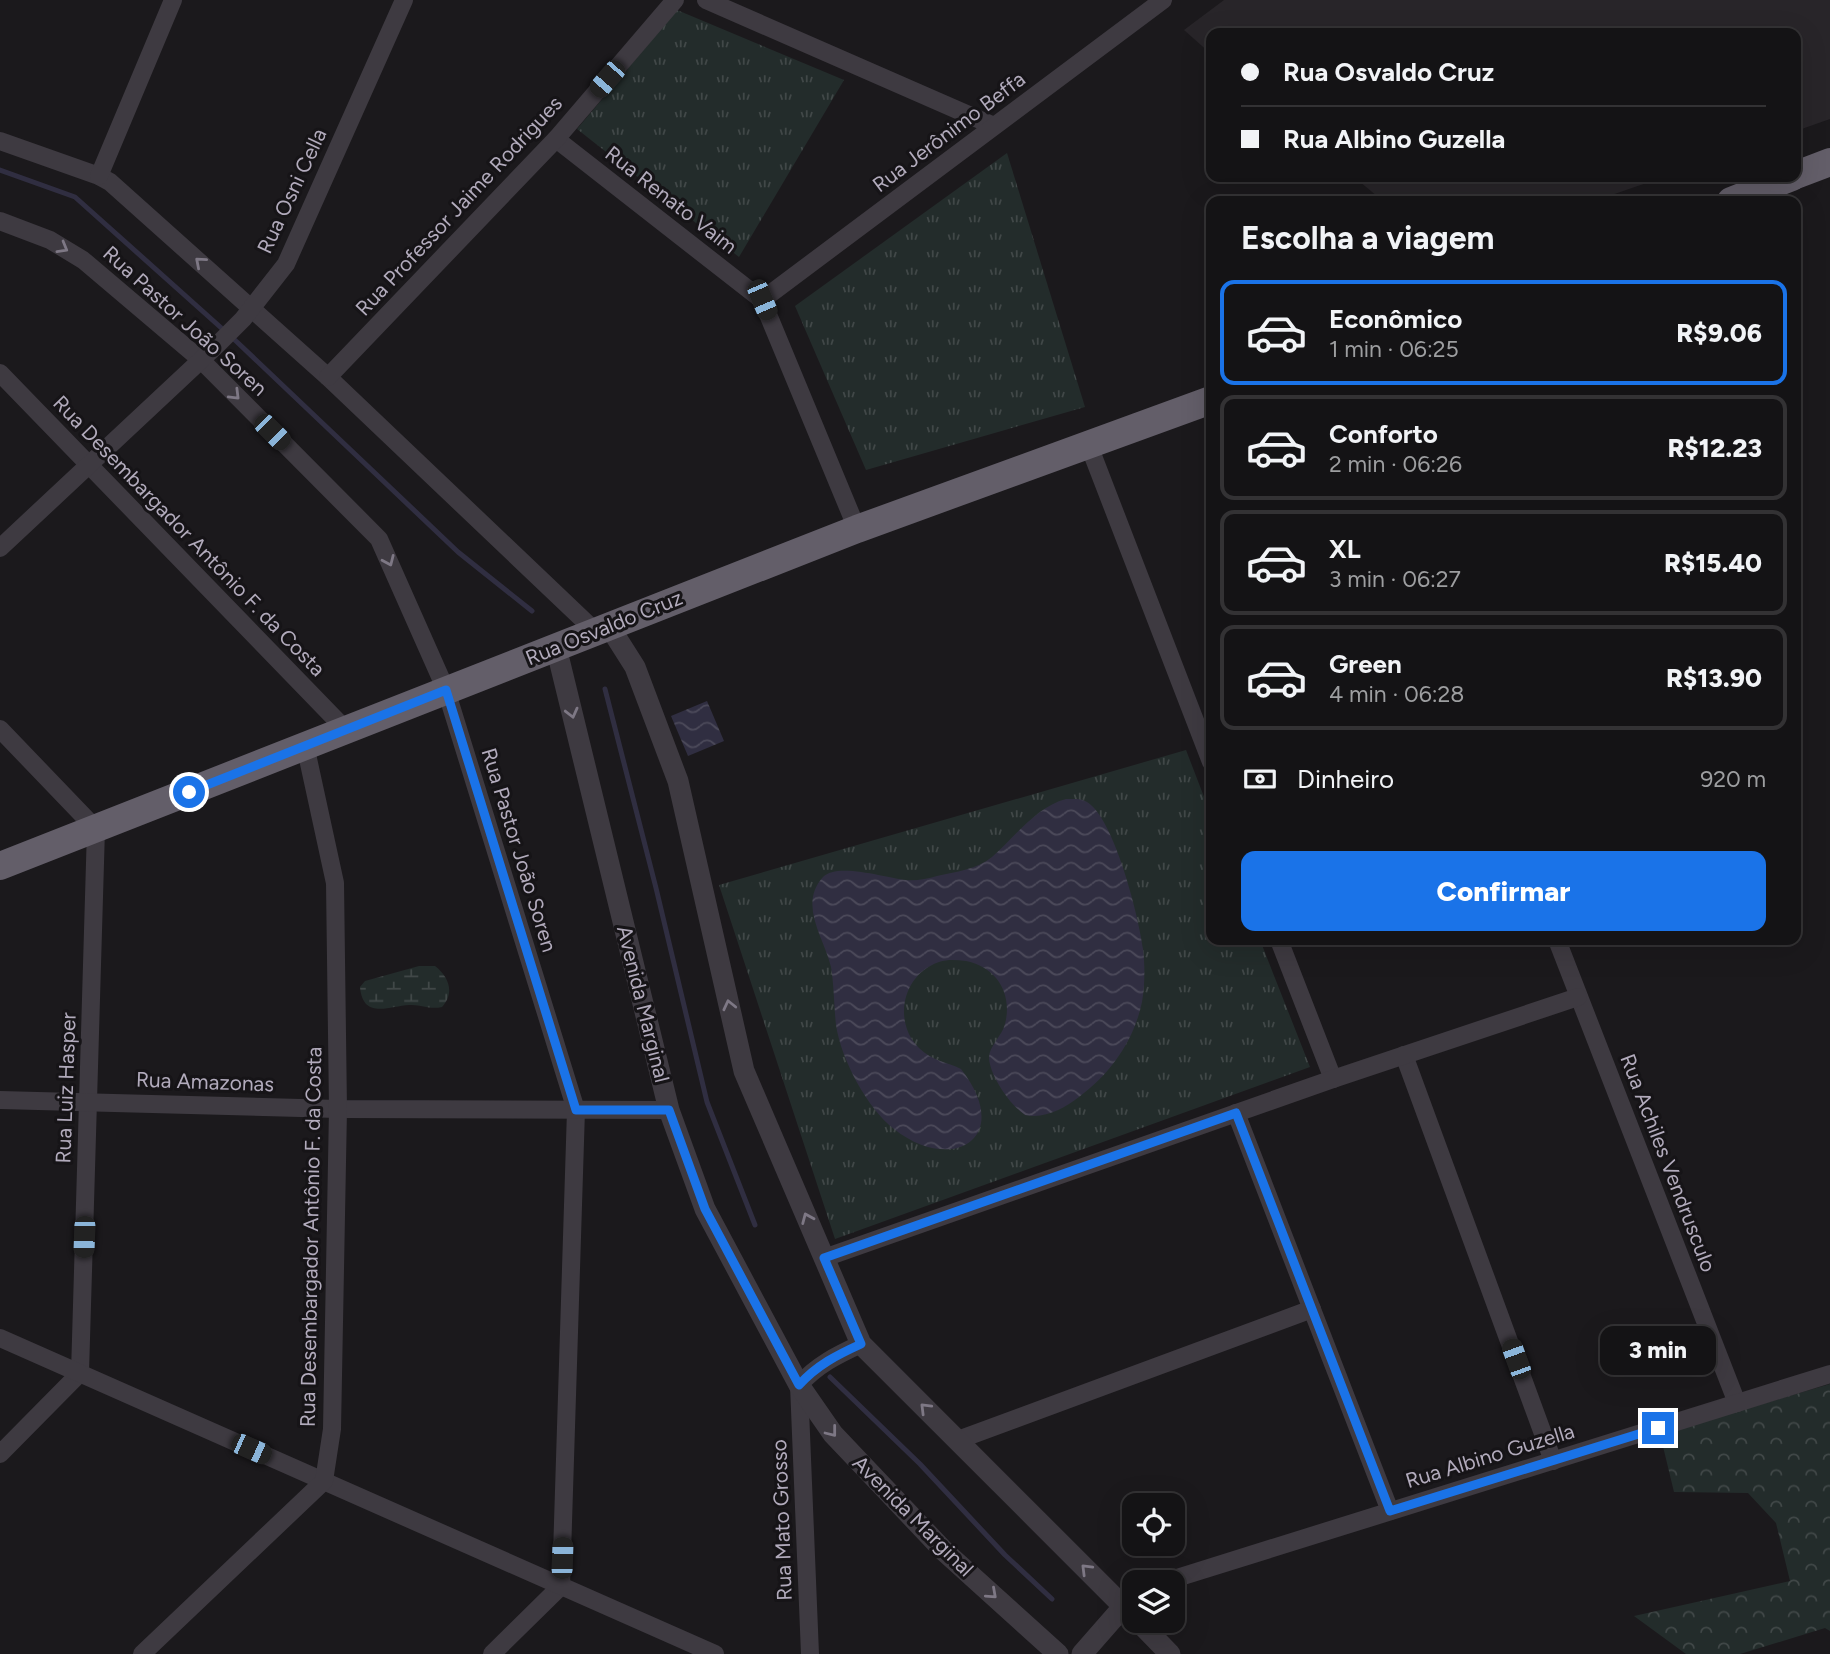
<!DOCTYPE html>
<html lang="pt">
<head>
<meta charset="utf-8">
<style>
  body { margin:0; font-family:Figtree,sans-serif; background:#212022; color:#f1f3f6; height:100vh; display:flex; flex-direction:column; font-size:26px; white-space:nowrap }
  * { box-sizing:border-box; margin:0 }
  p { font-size:23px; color:#9d9ea0 }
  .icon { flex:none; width:38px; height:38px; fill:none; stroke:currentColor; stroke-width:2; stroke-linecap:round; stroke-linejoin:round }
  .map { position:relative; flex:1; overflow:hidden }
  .drawer { position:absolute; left:1206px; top:196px; width:595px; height:749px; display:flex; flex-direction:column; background:#141315; border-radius:14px; box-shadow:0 7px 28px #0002,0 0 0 2px #333234 }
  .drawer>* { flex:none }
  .hud { position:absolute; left:1206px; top:28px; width:595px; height:154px; border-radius:14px; box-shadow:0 7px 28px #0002,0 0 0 2px #333234; display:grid; align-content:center; height:154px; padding:0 35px; background:#141315 }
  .fabs { position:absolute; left:1122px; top:1493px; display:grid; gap:14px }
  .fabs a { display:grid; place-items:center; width:63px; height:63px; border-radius:14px; background:#141315; box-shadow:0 7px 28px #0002,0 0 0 2px #333234; font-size:35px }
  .end { position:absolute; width:32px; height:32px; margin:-16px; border:9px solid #1a73e8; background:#fff; box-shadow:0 0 0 4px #fff }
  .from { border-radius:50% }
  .bubble { position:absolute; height:49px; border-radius:14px; background:#141315; box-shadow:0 7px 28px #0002,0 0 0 2px #333234; font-size:23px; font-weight:800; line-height:49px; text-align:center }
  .car { position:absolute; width:21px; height:42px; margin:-21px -10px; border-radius:9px; box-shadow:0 0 5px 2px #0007; background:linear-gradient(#222 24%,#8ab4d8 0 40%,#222 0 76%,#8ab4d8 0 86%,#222 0) }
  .hud b { display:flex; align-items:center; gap:24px; height:66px; font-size:26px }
  .hud b+b { border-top:2px solid #333234 }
  .hud i { width:18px; height:18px; background:#f1f3f6 }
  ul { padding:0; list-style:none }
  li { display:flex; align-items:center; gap:21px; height:105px; margin:0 14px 10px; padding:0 21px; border:4px solid #333234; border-radius:14px }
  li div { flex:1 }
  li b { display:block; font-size:26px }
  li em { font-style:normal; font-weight:800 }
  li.current { border-color:#1a73e8 }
  li>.icon { width:63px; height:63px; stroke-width:1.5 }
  h2 { padding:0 35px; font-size:32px; line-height:84px }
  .pay { display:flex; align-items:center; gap:18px; height:77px; padding:0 35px; font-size:26px }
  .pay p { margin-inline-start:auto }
  .button { display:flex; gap:14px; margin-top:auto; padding:14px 35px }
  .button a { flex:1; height:80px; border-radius:14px; background:#1a73e8; color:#fff; font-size:28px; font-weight:800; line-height:80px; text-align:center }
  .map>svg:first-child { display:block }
  .built { fill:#282529 }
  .grass { fill:url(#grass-tufts) }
  .forest { fill:url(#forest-crowns) }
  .wetland { fill:url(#wetland-marsh) }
  .water { fill:url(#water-waves) }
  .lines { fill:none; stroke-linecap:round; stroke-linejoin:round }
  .stream { stroke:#302e41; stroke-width:5 }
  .minor { stroke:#3e3a41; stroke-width:18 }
  .tertiary { stroke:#3e3a41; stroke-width:21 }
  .trunk { stroke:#635e69; stroke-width:28 }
  .oneway { stroke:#7e7885 }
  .route { stroke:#1a73e8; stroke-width:9 }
  .labels { text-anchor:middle; stroke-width:6; stroke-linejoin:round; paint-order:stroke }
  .street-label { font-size:21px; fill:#b2abbc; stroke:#161417 }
</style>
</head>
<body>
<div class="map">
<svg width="1830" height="1654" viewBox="0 0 1830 1654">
  <defs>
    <pattern id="grass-tufts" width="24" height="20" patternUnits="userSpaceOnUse" patternTransform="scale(1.75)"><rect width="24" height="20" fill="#232c2b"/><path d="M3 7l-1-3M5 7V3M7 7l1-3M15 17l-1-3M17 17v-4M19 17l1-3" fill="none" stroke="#414848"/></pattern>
    <pattern id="forest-crowns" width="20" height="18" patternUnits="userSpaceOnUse" patternTransform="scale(1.75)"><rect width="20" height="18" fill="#232c2b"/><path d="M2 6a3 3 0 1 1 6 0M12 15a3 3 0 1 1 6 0" fill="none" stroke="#414848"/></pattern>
    <pattern id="wetland-marsh" width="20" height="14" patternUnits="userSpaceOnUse" patternTransform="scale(1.75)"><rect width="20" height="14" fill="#232c2b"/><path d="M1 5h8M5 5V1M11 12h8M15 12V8" fill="none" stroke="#414848"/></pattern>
    <pattern id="water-waves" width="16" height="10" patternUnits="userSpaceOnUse" patternTransform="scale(1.75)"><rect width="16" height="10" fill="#302e41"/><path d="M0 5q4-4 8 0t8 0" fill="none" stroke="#4c4a5a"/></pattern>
  </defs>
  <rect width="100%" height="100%" fill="#1b191c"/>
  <g class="built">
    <polygon points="1224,0 1830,0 1830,119 1796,131 1796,33 1211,33 1211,54 1184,30"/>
    <polygon points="1354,177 1664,177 1594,201 1383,201"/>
  </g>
  <g class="grass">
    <polygon points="677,10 844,80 739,257 577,129"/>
    <polygon points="1007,153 1085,407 866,470 795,306"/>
    <polygon points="1186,750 1211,815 1211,940 1260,940 1310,1067 835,1239 719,885"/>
  </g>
  <polygon class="forest" points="1830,1384 1830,1631 1825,1628 1740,1654 1686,1654 1634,1616 1790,1581 1776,1523 1748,1493 1674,1492 1660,1434"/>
  <path class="wetland" d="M419,966H435C449,977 455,993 442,1007C429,1010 422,1004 409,1005C389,1006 363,1020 360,987L365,981Z"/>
  <g class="water">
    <polygon points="707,701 724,741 688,756 671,716"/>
    <path d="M1066,799C1073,799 1081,798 1087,802C1114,818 1139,917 1143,949C1145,966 1145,984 1142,1002C1134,1041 1110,1074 1079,1097C1063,1109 1045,1119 1025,1115C1010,1105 990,1076 989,1058C989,1046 1002,1036 1005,1024C1013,993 996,967 966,961C957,960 948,959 939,962C903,974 892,1021 919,1048C932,1061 947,1062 961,1069C1015,1138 952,1175 894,1129C867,1108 841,1059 836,1025C834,1006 834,985 831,967C824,937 798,905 823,877C837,862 887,878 906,880C916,881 927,879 937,876C955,872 978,869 992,857C1015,837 1036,807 1066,799Z"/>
  </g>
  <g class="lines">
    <g class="stream">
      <polyline points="0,170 75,197 237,342 458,552 532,611"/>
      <polyline points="605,689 656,888 707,1102 755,1225"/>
      <polyline points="830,1377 920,1464 1005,1555 1052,1599"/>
    </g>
    <g class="minor">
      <polyline points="706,0 994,126"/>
      <polyline points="556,139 762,300 857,529"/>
      <polyline points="0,141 99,176 110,182 328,377 595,631"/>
      <polyline points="99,176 173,0"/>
      <polyline points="0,221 50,240 83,260 201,360 379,539 446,690 576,1110 561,1586 492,1654"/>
      <polyline points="762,300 1163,0"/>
      <polyline points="0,373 345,729"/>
      <polyline points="328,377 556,139 675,0"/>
      <polyline points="1088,443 1211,762"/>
      <polyline points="0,548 217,345 243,319 286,264 404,0"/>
      <polyline points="0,729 96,829 80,1373 0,1454"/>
      <polyline points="1279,940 1333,1079"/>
      <polyline points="1557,940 1737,1403"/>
      <polyline points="1404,1055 1553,1461"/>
      <polyline points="0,1100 338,1109 669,1110"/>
      <polyline points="1236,1113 1390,1511"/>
      <polyline points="824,1258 1333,1079 1578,997"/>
      <polyline points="0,1338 715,1654"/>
      <polyline points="958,1440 1312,1309"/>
      <polyline points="1164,1582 1830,1374"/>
      <polyline points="142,1654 324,1481 332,1429 338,1109 335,883 305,745"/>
      <path d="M810,1654L799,1385C817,1365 837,1355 861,1344"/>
    </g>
    <g class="tertiary">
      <polyline points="609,626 635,667 678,781 744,1071 861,1344 1134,1617"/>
      <polyline points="556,647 669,1110 705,1209 799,1385 833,1434 944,1551 1058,1654"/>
      <polyline points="1137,1620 1170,1654"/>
      <polyline points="1082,1654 1124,1606"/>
    </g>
    <g class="trunk">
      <polyline points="1796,175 1830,162"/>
      <polyline points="1731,201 1792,177"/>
      <polyline points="0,866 857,529 1211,400"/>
    </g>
  </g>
  <defs><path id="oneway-chevron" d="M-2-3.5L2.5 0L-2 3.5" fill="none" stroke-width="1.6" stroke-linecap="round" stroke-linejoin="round" transform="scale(1.75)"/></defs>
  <g class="oneway">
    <use href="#oneway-chevron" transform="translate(63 248) rotate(30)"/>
    <use href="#oneway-chevron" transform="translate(200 262) rotate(-139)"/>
    <use href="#oneway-chevron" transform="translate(235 395) rotate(45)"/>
    <use href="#oneway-chevron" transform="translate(389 561) rotate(66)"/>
    <use href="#oneway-chevron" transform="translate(572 713) rotate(76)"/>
    <use href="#oneway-chevron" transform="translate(729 1005) rotate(-103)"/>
    <use href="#oneway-chevron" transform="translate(807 1218) rotate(-113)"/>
    <use href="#oneway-chevron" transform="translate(925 1408) rotate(-135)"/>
    <use href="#oneway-chevron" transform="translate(832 1432) rotate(52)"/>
    <use href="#oneway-chevron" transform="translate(1086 1569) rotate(-135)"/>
    <use href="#oneway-chevron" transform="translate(992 1594) rotate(42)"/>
  </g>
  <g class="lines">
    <path class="route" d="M189,792L446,690L576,1110H669L705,1209L799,1385C817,1365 837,1355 861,1344L824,1258L1236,1113L1390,1511L1658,1428"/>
  </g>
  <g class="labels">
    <g class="street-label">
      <text transform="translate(949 132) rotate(-37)" y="7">Rua Jerônimo Beffa</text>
      <text transform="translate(292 191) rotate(-65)" y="7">Rua Osni Cella</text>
      <text transform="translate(671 200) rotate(38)" y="7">Rua Renato Vaim</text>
      <text transform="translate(459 206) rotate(-47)" y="7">Rua Professor Jaime Rodrigues</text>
      <text transform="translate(185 321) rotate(42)" y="7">Rua Pastor João Soren</text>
      <text transform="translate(189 536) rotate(46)" y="7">Rua Desembargador Antônio F. da Costa</text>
      <text transform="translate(604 628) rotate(-22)" y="7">Rua Osvaldo Cruz</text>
      <text transform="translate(519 850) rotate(73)" y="7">Rua Pastor João Soren</text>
      <text transform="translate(643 1004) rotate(76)" y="7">Avenida Marginal</text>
      <text transform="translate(205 1082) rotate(2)" y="7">Rua Amazonas</text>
      <text transform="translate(66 1088) rotate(-88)" y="7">Rua Luiz Hasper</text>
      <text transform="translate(1668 1163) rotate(69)" y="7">Rua Achiles Vendrusculo</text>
      <text transform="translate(311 1237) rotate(-89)" y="7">Rua Desembargador Antônio F. da Costa</text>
      <text transform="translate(1490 1456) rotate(-17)" y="7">Rua Albino Guzella</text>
      <text transform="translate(913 1516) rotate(45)" y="7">Avenida Marginal</text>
      <text transform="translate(782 1520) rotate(-92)" y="7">Rua Mato Grosso</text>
    </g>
  </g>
</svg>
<div class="fabs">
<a><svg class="icon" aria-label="locate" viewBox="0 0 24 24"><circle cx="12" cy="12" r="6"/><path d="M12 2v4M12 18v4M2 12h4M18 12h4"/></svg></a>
<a><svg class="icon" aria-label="layers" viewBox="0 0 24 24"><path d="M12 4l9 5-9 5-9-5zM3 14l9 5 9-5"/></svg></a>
</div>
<i class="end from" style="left:189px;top:792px"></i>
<i class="end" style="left:1658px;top:1428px"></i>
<div class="bubble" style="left:1600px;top:1326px;width:116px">3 min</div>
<i class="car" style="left:607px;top:79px;rotate:221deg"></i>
<i class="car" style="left:762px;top:300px;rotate:157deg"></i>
<i class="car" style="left:272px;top:432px;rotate:135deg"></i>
<i class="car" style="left:84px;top:1237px;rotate:182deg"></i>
<i class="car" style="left:1516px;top:1359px;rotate:340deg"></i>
<i class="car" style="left:251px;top:1449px;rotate:114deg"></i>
<i class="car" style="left:562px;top:1558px;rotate:2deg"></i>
<div class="hud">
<b><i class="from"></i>Rua Osvaldo Cruz</b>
<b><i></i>Rua Albino Guzella</b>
</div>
<section class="drawer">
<h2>Escolha a viagem</h2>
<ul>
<li class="current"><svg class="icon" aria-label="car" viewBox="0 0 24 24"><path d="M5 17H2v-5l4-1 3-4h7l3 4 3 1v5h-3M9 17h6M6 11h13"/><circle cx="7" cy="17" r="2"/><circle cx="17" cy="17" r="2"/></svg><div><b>Econômico</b><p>1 min · 06:25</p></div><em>R$9.06</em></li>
<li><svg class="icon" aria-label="car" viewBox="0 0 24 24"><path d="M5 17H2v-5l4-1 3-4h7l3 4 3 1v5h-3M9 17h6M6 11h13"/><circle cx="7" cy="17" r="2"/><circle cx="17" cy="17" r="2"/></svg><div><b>Conforto</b><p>2 min · 06:26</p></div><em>R$12.23</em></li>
<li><svg class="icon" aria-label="car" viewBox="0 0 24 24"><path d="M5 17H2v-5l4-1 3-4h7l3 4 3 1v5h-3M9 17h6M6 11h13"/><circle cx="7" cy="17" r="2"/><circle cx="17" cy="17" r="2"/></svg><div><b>XL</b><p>3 min · 06:27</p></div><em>R$15.40</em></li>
<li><svg class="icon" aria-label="car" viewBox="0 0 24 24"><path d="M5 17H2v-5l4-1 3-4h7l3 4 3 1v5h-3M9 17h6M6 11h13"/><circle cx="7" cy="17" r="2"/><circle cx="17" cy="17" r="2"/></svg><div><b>Green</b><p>4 min · 06:28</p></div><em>R$13.90</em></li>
</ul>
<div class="pay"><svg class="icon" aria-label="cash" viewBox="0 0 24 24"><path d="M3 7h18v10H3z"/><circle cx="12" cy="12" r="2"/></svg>Dinheiro<p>920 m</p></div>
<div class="button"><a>Confirmar</a></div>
</section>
</div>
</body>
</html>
